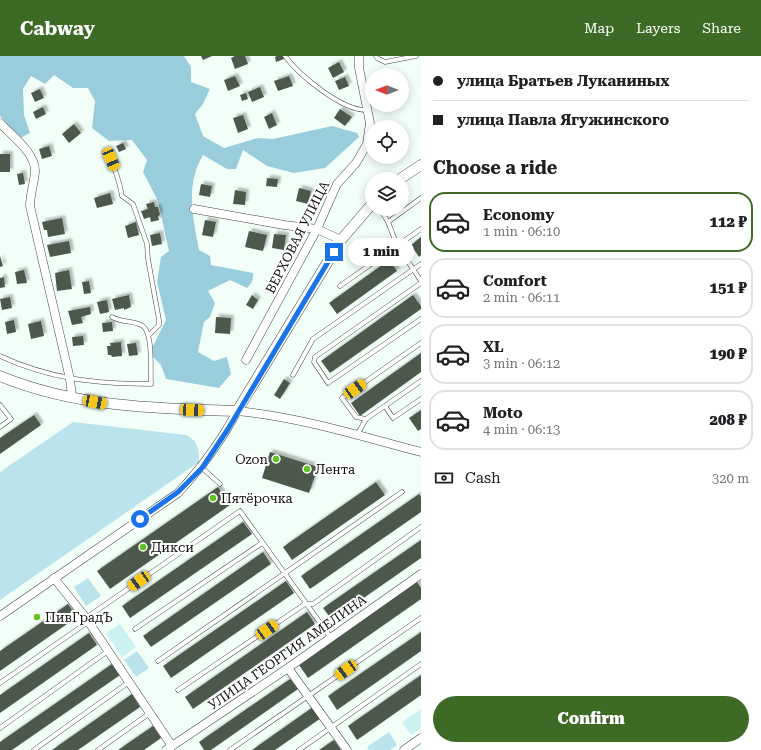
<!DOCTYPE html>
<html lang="en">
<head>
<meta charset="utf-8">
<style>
  body { margin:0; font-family:"Roboto Serif",serif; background:#f2f2f2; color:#202124; height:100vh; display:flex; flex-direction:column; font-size:15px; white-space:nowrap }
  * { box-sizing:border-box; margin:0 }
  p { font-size:13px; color:#757577 }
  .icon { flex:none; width:22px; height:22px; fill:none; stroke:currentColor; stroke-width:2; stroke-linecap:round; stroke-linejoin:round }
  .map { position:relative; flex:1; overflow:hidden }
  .side { display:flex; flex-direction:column; background:#fff; width:340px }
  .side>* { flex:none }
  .banner { display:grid; align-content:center; height:88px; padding:0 12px; background:#fff }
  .needle { width:26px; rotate:270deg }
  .tools { position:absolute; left:365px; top:12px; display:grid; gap:8px }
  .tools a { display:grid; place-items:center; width:44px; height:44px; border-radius:50%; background:#fff; box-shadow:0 2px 10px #0003; font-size:20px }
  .end { position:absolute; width:18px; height:18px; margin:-9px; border:5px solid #1a73e8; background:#fff; box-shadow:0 0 0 2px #fff }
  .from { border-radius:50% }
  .bubble { position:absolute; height:28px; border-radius:14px; background:#fff; box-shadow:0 2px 10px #0003; font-size:13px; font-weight:800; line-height:28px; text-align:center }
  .car { position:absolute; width:12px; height:24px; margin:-12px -6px; border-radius:5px; box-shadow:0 0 3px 1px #0007; background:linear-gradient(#f5c518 24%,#345 0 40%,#f5c518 0 76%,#345 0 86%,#f5c518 0) }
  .banner b { display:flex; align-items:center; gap:14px; height:38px; font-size:15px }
  .banner b+b { border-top:1px solid #e0e0e0 }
  .banner i { width:10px; height:10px; background:#202124 }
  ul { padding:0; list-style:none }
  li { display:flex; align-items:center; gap:12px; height:60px; margin:0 8px 6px; padding:0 4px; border:2px solid #e0e0e0; border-radius:16px }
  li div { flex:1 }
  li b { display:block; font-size:15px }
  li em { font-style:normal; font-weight:800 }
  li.selected { border-color:#3d6a24 }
  li>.icon { width:36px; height:36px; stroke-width:1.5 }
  h2 { padding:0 12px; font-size:18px; line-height:48px }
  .pay { display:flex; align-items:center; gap:10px; height:44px; padding:0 12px; font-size:15px }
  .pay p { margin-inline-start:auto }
  .cta { display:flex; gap:8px; margin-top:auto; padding:8px 12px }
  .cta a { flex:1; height:46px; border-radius:24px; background:#3d6a24; color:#fff; font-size:16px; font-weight:800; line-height:46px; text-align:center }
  header { display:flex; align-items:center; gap:24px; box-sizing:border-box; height:56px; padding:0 20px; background:#3d6a24; color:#fff }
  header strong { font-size:19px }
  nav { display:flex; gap:22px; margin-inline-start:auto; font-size:14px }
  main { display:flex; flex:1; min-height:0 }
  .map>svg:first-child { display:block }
  .green { fill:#bae3eb }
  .forest { fill:#99cddc }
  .pitch { fill:#ccf1f2 }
  .building { fill:#4c594c; filter:url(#shadow) }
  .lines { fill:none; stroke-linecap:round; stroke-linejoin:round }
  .service-casing { stroke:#434343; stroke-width:5 }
  .minor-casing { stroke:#434343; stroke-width:9 }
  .tertiary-casing { stroke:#434343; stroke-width:11 }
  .service { stroke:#fff; stroke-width:4 }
  .minor { stroke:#fff; stroke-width:8 }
  .tertiary { stroke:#fff; stroke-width:10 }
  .route { stroke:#1a73e8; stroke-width:5 }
  .poi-dot { fill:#60c324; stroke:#fff; stroke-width:1.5 }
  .labels { text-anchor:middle; stroke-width:4; stroke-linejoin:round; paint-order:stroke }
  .street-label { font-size:13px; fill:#101010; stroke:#fff }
  .poi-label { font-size:13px; fill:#101010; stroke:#fff; text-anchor:start }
</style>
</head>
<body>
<header>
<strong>Cabway</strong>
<nav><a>Map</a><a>Layers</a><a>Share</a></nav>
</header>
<main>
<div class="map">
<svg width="421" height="694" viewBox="0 0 421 694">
  <defs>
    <filter id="shadow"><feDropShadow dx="3" dy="-3" stdDeviation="1" flood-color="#0004"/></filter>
  </defs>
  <rect width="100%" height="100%" fill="#f2fff8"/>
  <g class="green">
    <path d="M73,366L186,379C198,385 199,393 199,406L0,544V416Z"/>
    <polygon points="88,522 101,540 86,550 74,531"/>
    <polygon points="137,595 149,612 136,621 124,604"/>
    <polygon points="389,676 397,689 390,694 369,694 367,691"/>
  </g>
  <path class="forest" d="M0,0H184L191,11V26L210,33L203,48L195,58L203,80L224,92L258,82L273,83L332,70L357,77L359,81L325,112L294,117L267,110L243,94L236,113H227L203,99C185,129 193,162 199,194L210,200L211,209L253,217C254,223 251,229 247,232L230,224L208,235L215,247L210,261L204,266L198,296L214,305L227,301L231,318L219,332L166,323L161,309L153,301V290L166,264L157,226L161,201L169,195L158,145L143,116L147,104L132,84L109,85L92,72L95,45L88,32H73L54,19L45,28L31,20L23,33L24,59L30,77L20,82L0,60Z"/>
  <g class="pitch">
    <polygon points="120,568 136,591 122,601 106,577"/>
    <polygon points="421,653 421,672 411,679 402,666"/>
  </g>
  <g class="building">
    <polygon points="201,0 212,0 203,4"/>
    <polygon points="235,0 245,0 248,8 235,13 231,2"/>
    <polygon points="277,0 283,0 284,3 276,6 275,1"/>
    <polygon points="339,6 344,16 333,22 328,12"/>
    <polygon points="235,20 240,30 228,35 224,24"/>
    <polygon points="289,20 293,30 278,35 274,25"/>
    <polygon points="345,21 349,30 339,34 335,25"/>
    <polygon points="260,31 264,41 252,46 248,36"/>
    <polygon points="40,33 44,42 35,46 31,37"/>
    <polygon points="246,37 248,43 242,45 240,39"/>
    <polygon points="43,51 46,58 36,63 33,56"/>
    <polygon points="340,53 352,61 345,70 334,62"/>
    <polygon points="272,57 277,69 269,73 264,61"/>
    <polygon points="243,59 248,73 238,77 233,62"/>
    <polygon points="74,68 81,77 69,87 62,78"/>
    <polygon points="123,87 126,93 119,96 116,90"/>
    <polygon points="49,90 52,100 42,103 39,93"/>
    <rect x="0" y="98" width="10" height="18"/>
    <polygon points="23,117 25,128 19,129 17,118"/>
    <polygon points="267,122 278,123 277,131 266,130"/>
    <polygon points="201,128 212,130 210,141 199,139"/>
    <polygon points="299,132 311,135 308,148 296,145"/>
    <polygon points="235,134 246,136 245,149 233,148"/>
    <polygon points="110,137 113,148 97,152 94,142"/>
    <polygon points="154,146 155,151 158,151 160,159 158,160 159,164 151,166 150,161 144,163 141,155 148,153 146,148"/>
    <polygon points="62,162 65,178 48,181 47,174 44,174 42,166"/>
    <polygon points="205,164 216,166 213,181 202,179"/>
    <polygon points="136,166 139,179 128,182 125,170"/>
    <polygon points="249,175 267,179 263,195 245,191"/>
    <polygon points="160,177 162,188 152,190 150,179"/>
    <polygon points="274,178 286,179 284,194 272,192"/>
    <polygon points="421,181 421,199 419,201 411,189"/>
    <polygon points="69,185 71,197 50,201 47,189"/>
    <polygon points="0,200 3,210 0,211"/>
    <polygon points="389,204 397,215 337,258 329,247"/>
    <polygon points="24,214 27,227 17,228 15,216"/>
    <polygon points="69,214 72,233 57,235 55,217"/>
    <polygon points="4,221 5,231 0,232 0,222"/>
    <polygon points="89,225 91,237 84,238 82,226"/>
    <polygon points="129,239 131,251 124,254 124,252 115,254 112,243"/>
    <polygon points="252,239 258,244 253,253 246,249"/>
    <polygon points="413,239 421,250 421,253 330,317 321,305"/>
    <polygon points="10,241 12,252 2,254 0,243"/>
    <polygon points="107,244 109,256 100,258 97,246"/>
    <polygon points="90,251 91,258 81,261 83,267 72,269 68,255"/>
    <polygon points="216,261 231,262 230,278 215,277"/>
    <polygon points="14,264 16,276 7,278 5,266"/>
    <polygon points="41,265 44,280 31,283 28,268"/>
    <polygon points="112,266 113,275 103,276 102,267"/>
    <polygon points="83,280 84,289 73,290 72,281"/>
    <polygon points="121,286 122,300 112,301 111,299 108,299 107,290 111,290 110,287"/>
    <polygon points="136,287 138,299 129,300 127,288"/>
    <polygon points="421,297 421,316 360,360 351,347"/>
    <polygon points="284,323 290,327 280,343 274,339"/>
    <polygon points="421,354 421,373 418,375 409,362"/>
    <polygon points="34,359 41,369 0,398 0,382"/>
    <polygon points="270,396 318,411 309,437 262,422"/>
    <polygon points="376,426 385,439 292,504 283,491"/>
    <polygon points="218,431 230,449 110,533 97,515"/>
    <polygon points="419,438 421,441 421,456 310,533 301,520"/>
    <polygon points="243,466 252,478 130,562 122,550"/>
    <polygon points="421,484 421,502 332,564 323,552"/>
    <polygon points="263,496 271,508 151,591 143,580"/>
    <polygon points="286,525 294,537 171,622 163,610"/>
    <polygon points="417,526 421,532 421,543 308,622 299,609"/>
    <polygon points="68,548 77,561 0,615 0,595"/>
    <polygon points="307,556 315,568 193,653 185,641"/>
    <polygon points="421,576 421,595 337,654 328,640"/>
    <polygon points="89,577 97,589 0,657 0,639"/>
    <polygon points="112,608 120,619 12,694 0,694 0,686"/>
    <polygon points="421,619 421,639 357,684 348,670"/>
    <polygon points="290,623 298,633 211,694 204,694 199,686"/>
    <polygon points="132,638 140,651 78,694 52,694"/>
    <polygon points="313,651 321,662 275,694 252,694"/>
    <polygon points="153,670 161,682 144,694 118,694"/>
    <polygon points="334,684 341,694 319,694"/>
  </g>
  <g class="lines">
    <defs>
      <g id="service">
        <path d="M285,0C299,19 342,55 367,54"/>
        <polyline points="376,0 377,2 385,6 416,0"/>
        <path d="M105,96C115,109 119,124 122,140L133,148L147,188L148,203L159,264V269L150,278"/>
        <polyline points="421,142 388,166 397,189 421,225"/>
        <polyline points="380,153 388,166"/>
        <polyline points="421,227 315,301 314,306 328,327 421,263"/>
        <polyline points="340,230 421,173"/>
        <path d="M0,300C50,323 96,328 151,328C150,315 154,274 141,269C131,264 123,267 112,261"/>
        <polyline points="293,319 313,283 421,208"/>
        <polyline points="0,349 11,363 0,371"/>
        <polyline points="385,350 393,362 421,343"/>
        <polyline points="366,363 356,361 342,342 421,287"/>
        <polyline points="357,379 366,363 421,325"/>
        <polyline points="202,412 220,428"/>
        <polyline points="86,562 240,455 331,582"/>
        <polyline points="135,573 262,487"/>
        <polyline points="158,605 402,436"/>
        <polyline points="0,627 88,566"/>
        <polyline points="178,634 305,548 313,548 421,471"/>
        <polyline points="0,672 108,595"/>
        <polyline points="34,694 129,626"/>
        <polyline points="98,694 150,657"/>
        <polyline points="230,694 421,562"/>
        <polyline points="299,694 421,608"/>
      </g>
      <g id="minor">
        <path d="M0,67C12,80 36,97 35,116C34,128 30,138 30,150L70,323L72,341"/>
        <polyline points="194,153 284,169 317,173 341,184"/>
        <polyline points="246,304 317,173 337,128 356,107 367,88 370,67 359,12 359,0"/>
        <polyline points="54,522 86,562 172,690"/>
        <path d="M0,560L178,437C202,411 221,386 237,355C300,361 360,380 421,396"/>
        <polyline points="288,612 347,694"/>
        <polyline points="166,694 288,612 421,518"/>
        <polyline points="404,694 421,682"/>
      </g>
      <g id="tertiary">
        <polyline points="400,123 421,109"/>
        <path d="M0,320C75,351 158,353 237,355L341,184L372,148"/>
      </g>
    </defs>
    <use href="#service" class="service-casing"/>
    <use href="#minor" class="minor-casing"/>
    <use href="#tertiary" class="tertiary-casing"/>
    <use href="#service" class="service"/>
    <use href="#minor" class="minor"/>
    <use href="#tertiary" class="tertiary"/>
  </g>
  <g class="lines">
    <polyline class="route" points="140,463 178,436 202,412 228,373 334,196"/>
  </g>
  <g class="poi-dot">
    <circle cx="276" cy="403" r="4"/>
    <circle cx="307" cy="413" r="4"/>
    <circle cx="213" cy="442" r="4"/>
    <circle cx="143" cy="491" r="4"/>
    <circle cx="37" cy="561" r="4"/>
  </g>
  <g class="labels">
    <g class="street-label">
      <text transform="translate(297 181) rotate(-63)" y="5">ВЕРХОВАЯ УЛИЦА</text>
      <text transform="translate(287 596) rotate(-35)" y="5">УЛИЦА ГЕОРГИЯ АМЕЛИНА</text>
    </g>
    <g class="poi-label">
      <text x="268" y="408" text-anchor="end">Ozon</text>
      <text x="315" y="418">Лента</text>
      <text x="221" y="447">Пятёрочка</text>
      <text x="151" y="496">Дикси</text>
      <text x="45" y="566">ПивГрадЪ</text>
    </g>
  </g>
</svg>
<div class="tools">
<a><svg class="needle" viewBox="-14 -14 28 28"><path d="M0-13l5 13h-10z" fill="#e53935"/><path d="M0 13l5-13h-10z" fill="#757577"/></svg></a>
<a><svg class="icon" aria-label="locate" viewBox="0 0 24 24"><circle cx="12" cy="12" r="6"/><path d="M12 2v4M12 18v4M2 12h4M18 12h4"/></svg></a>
<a><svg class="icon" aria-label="layers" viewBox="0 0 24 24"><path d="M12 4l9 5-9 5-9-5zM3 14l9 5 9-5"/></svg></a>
</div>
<i class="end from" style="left:140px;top:463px"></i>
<i class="end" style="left:334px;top:196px"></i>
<div class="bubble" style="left:348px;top:182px;width:66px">1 min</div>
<i class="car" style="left:111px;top:103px;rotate:157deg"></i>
<i class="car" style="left:355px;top:333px;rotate:55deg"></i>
<i class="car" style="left:95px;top:346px;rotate:101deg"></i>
<i class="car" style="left:192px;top:354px;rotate:92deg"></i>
<i class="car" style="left:139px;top:525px;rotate:235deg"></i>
<i class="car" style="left:267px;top:574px;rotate:56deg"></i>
<i class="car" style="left:346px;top:614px;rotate:235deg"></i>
</div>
<section class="side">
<div class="banner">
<b><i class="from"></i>улица Братьев Луканиных</b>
<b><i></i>улица Павла Ягужинского</b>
</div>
<h2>Choose a ride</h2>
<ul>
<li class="selected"><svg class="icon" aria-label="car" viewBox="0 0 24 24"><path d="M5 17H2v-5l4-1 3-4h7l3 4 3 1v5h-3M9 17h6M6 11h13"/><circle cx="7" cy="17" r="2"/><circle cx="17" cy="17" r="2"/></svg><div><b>Economy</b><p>1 min · 06:10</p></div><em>112 ₽</em></li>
<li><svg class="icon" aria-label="car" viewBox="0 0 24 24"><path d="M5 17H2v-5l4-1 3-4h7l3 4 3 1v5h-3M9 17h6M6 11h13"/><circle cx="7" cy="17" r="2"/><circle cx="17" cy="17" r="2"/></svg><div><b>Comfort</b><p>2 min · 06:11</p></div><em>151 ₽</em></li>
<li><svg class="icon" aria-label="car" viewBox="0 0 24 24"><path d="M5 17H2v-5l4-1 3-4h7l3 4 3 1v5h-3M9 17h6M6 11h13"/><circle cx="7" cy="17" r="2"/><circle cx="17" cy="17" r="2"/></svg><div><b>XL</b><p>3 min · 06:12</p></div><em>190 ₽</em></li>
<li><svg class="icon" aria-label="car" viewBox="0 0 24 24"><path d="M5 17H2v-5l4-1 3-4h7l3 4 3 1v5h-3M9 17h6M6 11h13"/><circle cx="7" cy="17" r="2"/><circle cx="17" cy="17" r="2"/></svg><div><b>Moto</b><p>4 min · 06:13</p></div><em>208 ₽</em></li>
</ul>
<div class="pay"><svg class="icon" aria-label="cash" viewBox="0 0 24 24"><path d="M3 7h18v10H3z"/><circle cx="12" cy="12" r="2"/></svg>Cash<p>320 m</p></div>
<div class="cta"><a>Confirm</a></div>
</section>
</main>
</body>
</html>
